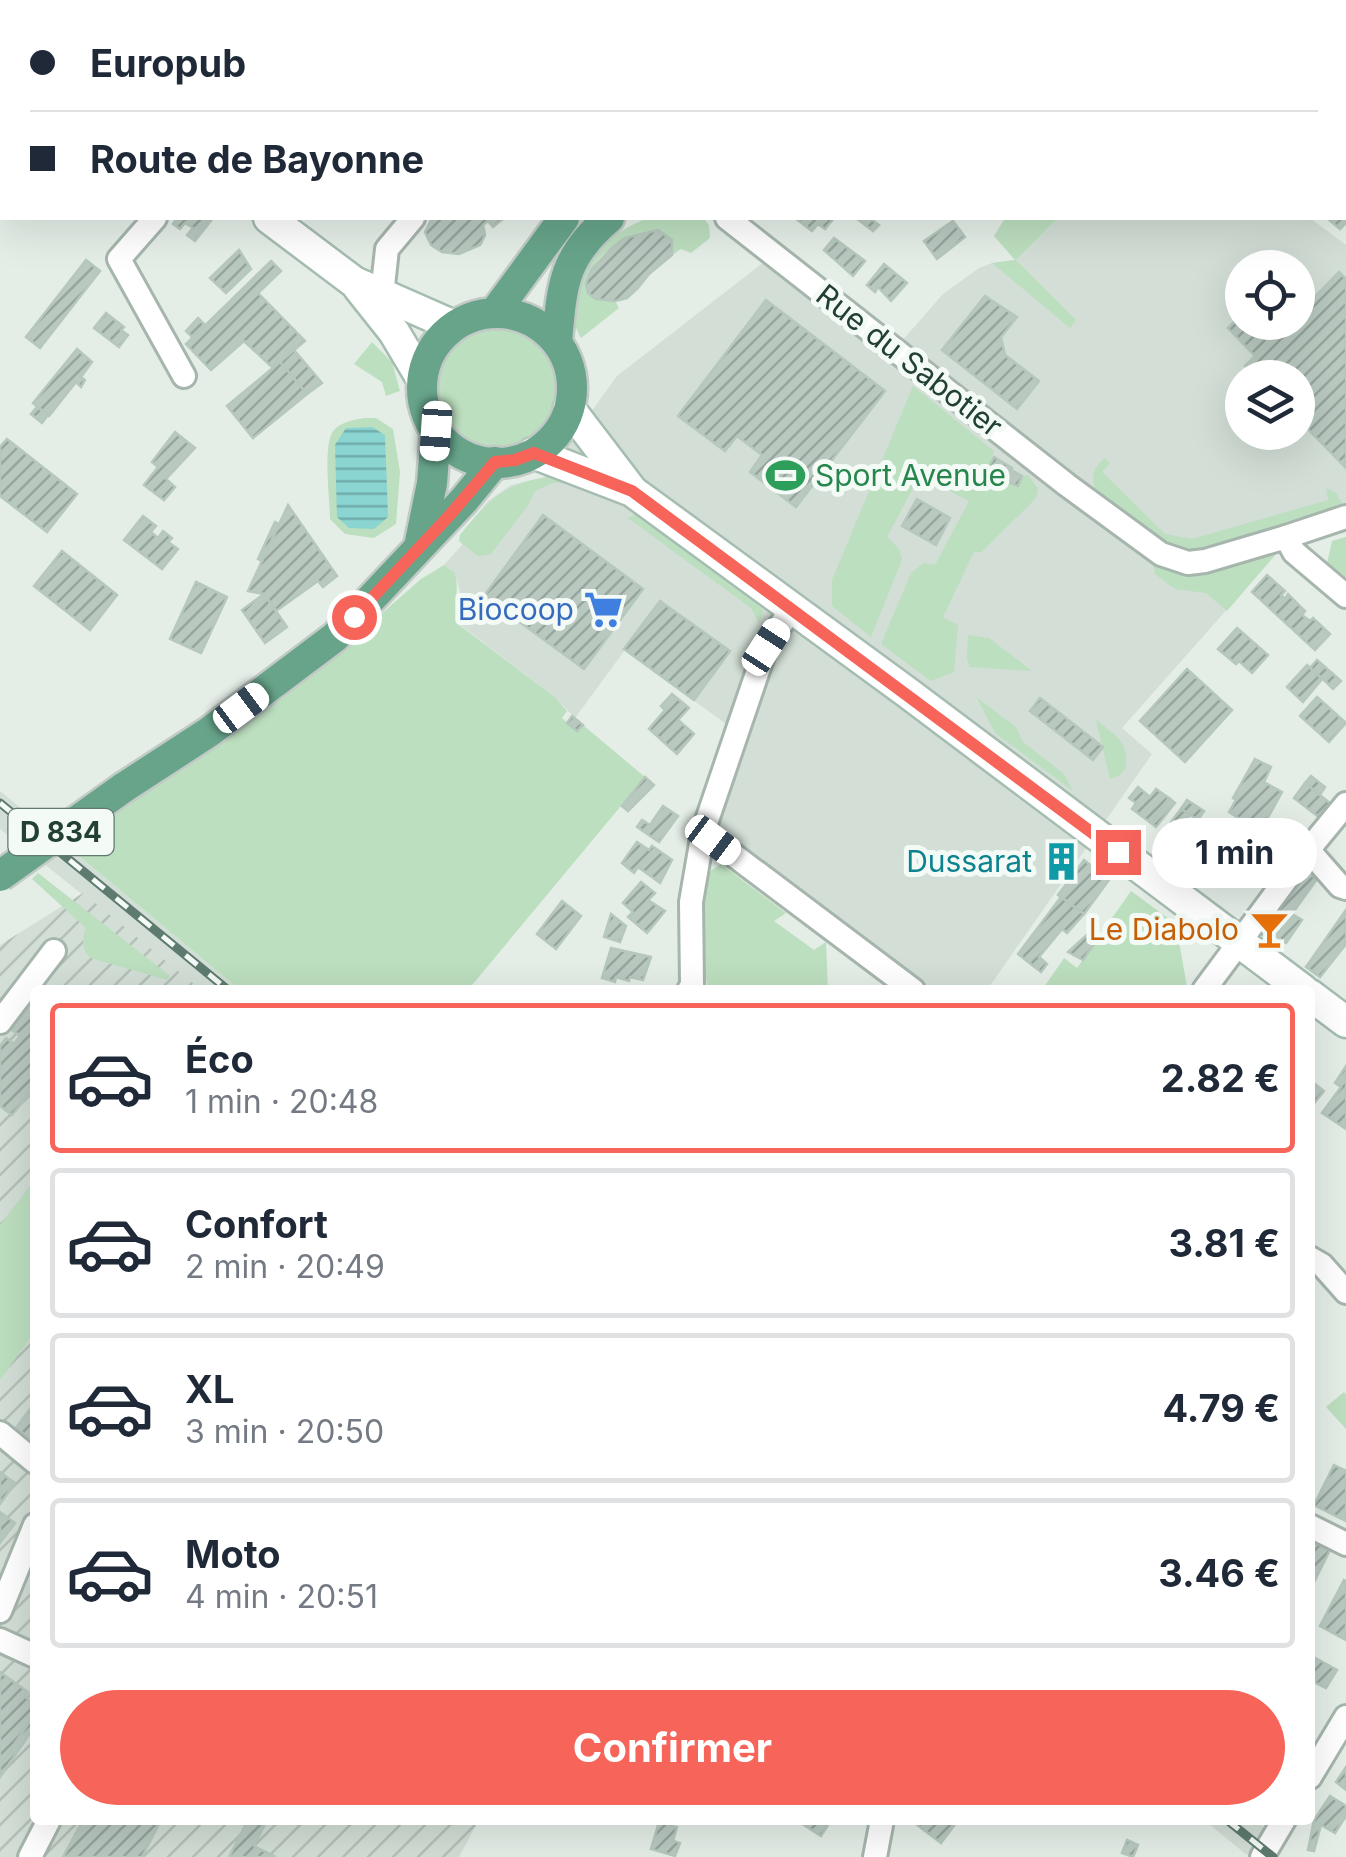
<!DOCTYPE html>
<html lang="fr">
<head>
<meta charset="utf-8">
<style>
  body { margin:0; font-family:Inter,sans-serif; background:#f2f2f3; color:#1f2937; height:100vh; display:flex; flex-direction:column; font-size:38px; white-space:nowrap }
  * { box-sizing:border-box; margin:0 }
  p { font-size:32px; color:#747a83 }
  .icon { flex:none; width:55px; height:55px; fill:none; stroke:currentColor; stroke-width:2; stroke-linecap:round; stroke-linejoin:round }
  .map { position:relative; flex:1; overflow:hidden }
  .sheet { position:absolute; left:30px; top:985px; width:1285px; height:840px; display:flex; flex-direction:column; background:#fff; border-radius:10px; box-shadow:0 10px 40px #0002 }
  .sheet>* { flex:none }
  .top-card { position:absolute; left:0px; top:0px; width:1348px; height:220px; box-shadow:0 10px 40px #0002; display:grid; align-content:center; height:220px; padding:0 30px; background:#fff }
  .fabs { position:absolute; left:1225px; top:250px; display:grid; gap:20px }
  .fabs a { display:grid; place-items:center; width:90px; height:90px; border-radius:50%; background:#fff; box-shadow:0 10px 40px #0002; font-size:50px }
  .end { position:absolute; width:45px; height:45px; margin:-22px; border:12px solid #f6645a; background:#fff; box-shadow:0 0 0 5px #fff }
  .from { border-radius:50% }
  .bubble { position:absolute; height:70px; border-radius:35px; background:#fff; box-shadow:0 10px 40px #0002; font-size:32px; font-weight:700; line-height:70px; text-align:center }
  .car { position:absolute; width:30px; height:60px; margin:-30px -15px; border-radius:12px; box-shadow:0 0 8px 2px #0007; background:linear-gradient(#fff 24%,#345 0 40%,#fff 0 76%,#345 0 86%,#fff 0) }
  .top-card b { display:flex; align-items:center; gap:35px; height:95px; font-size:38px }
  .top-card b+b { border-top:2px solid #e0e1e3 }
  .top-card i { width:25px; height:25px; background:#1f2937 }
  ul { padding:18px 0 0; list-style:none }
  li { display:flex; align-items:center; gap:30px; height:150px; margin:0 20px 15px; padding:0 10px; border:5px solid #e0e1e3; border-radius:10px }
  li div { flex:1 }
  li b { display:block; font-size:38px }
  li em { font-style:normal; font-weight:700 }
  li.on { border-color:#f6645a }
  li>.icon { width:90px; height:90px; stroke-width:1.5 }
  .primary-button { display:flex; gap:20px; margin-top:auto; padding:20px 30px }
  .primary-button a { flex:1; height:115px; border-radius:60px; background:#f6645a; color:#fff; font-size:40px; font-weight:700; line-height:115px; text-align:center }
  .map>svg:first-child { display:block }
  .built { fill:#d2ded6; fill-rule:evenodd }
  .industrial { fill:url(#industrial-furrows) }
  .green { fill:#bcdfbf }
  .water { fill:url(#water-rules) }
  .building { fill:url(#building-hatch); stroke:#b6c8bd; stroke-width:2.5 }
  .lines { fill:none; stroke-linecap:round; stroke-linejoin:round }
  .street-casing { stroke:#a6b6ad; stroke-width:28 }
  .secondary-casing { stroke:#a4bdb0; stroke-width:35 }
  .primary-casing { stroke:#c1cac6; stroke-width:35 }
  .street { stroke:#fff; stroke-width:22 }
  .secondary { stroke:#fff; stroke-width:30 }
  .primary { stroke:#67a48a; stroke-width:30 }
  .rail-casing { stroke:#5d7b6e; stroke-width:9 }
  .rail { stroke:#f4faf6; stroke-width:5; stroke-dasharray:15; stroke-linecap:butt }
  .primary-bridge-casing { stroke:#c1cac6; stroke-width:35; stroke-linecap:butt }
  .primary-bridge { stroke:#67a48a; stroke-width:30 }
  .route { stroke:#f6645a; stroke-width:12 }
  .labels { text-anchor:middle; stroke-width:10; stroke-linejoin:round; paint-order:stroke }
  .shield { fill:#f4faf6; stroke:#61786e; stroke-width:2.5 }
  .shield-label { font-size:28px; font-weight:bold; fill:#224033 }
  .street-label { font-size:30px; fill:#224033; stroke:#f4faf6 }
  .leisure-label { font-size:30px; fill:#27864d; stroke:#f4faf6; text-anchor:start }
  .shop-label { font-size:30px; fill:#366cbe; stroke:#f4faf6; text-anchor:end }
  .culture-label { font-size:30px; fill:#0d838f; stroke:#f4faf6; text-anchor:end }
  .food-label { font-size:30px; fill:#c56008; stroke:#f4faf6; text-anchor:end }
</style>
</head>
<body>
<div class="map">
<svg width="1346" height="1857" viewBox="0 0 1346 1857">
  <defs>
    <pattern id="industrial-furrows" width="10" height="10" patternUnits="userSpaceOnUse" patternTransform="scale(2.5)"><rect width="10" height="10" fill="#d2ded6"/><path d="M-1 1l2-2M0 10L10 0M9 11l2-2" fill="none" stroke="#b4c0b8"/></pattern>
    <pattern id="water-rules" width="6" height="5" patternUnits="userSpaceOnUse" patternTransform="scale(2.5)"><rect width="6" height="5" fill="#8ad4d2"/><path d="M0 2.5h6" fill="none" stroke="#70adab"/></pattern>
    <pattern id="building-hatch" width="6" height="6" patternUnits="userSpaceOnUse" patternTransform="scale(2.5)"><rect width="6" height="6" fill="#b9c9c0"/><path d="M-1 1l2-2M0 6l6-6M5 7l2-2" fill="none" stroke="#96a59d"/></pattern>
  </defs>
  <rect width="100%" height="100%" fill="#e4eee7"/>
  <g class="built">
    <path d="M1058,218H1310L1346,245V517L1286,537L1276,554L1122,728L1152,754L987,990H927L707,822L737,732L625,650L575,718L555,697L458,623L454,613L460,591L455,573L444,565L462,545L460,535L488,501L511,485L544,477L617,376L773,255L895,349L943,294L979,268L992,263L1016,260ZM1242,268H1298V322H1242ZM1242,378H1298V432H1242Z"/>
    <polygon points="0,791 42,826 18,844 0,829"/>
    <polygon points="66,845 240,990 201,990 43,863"/>
    <polygon points="1204,1820 1255,1820 1265,1828 1247,1855"/>
  </g>
  <polygon class="industrial" points="83,893 201,990 35,990 35,1820 479,1820 459,1857 0,1857 0,945"/>
  <g class="green">
    <path d="M649,218H703L709,225L710,238L691,253L681,249L672,255V240L658,230C629,233 581,258 588,293L596,299L615,301L619,308L581,338C551,288 602,233 649,218Z"/>
    <polygon points="1005,218 1058,218 1016,260 1076,320 1070,328 992,263 1015,260 994,236"/>
    <circle cx="497" cy="389" r="63"/>
    <polygon points="372,342 392,362 400,391 386,396 382,382 354,364"/>
    <polygon points="913,386 994,451 987,472 1006,485 1008,482 1018,486 1022,476 1028,475 1038,489 1036,498 982,552 974,552 943,617 958,625 954,672 931,681 881,644 911,573 924,563 935,565 969,501 920,475 887,537 899,549 902,560 871,637 832,606 832,580"/>
    <path d="M364,418H376L393,429L400,472L396,524L374,538L345,534L330,519C330,499 322,444 334,430C341,422 354,420 364,418Z"/>
    <path d="M1105,458L1110,463L1102,472L1165,534L1192,539L1328,500L1326,488L1336,493L1344,507L1196,552L1177,553L1101,498C1090,483 1090,470 1105,458Z"/>
    <path d="M560,476L577,482L552,483L535,491L529,504L491,554L478,556L459,541L460,535C492,496 508,480 560,476Z"/>
    <polygon points="636,514 758,605 763,611 759,623 751,608 628,518"/>
    <polygon points="1346,537 1346,578 1327,563 1332,541"/>
    <polygon points="1276,554 1227,611 1206,593 1175,589 1155,574 1154,565 1185,574 1207,574"/>
    <path d="M444,565L455,573C460,591 452,607 458,624L555,697L567,711L562,718L576,731L583,725L645,777L468,990H240L66,845L235,733L299,686L421,579Z"/>
    <polygon points="968,635 989,638 1032,671 970,667 967,659"/>
    <polygon points="977,698 1016,727 1023,742 1064,774 1073,791 995,733"/>
    <path d="M1096,720C1115,735 1131,743 1125,769L1119,776L1110,779Z"/>
    <polygon points="721,864 786,913 774,921 814,950 826,942 828,990 708,990 698,931 709,872"/>
    <path d="M38,873L170,976L167,980L90,958C81,948 82,940 86,928L32,879Z"/>
    <polygon points="1131,891 1176,924 1187,987 1185,990 1042,990 1064,958 1077,968"/>
    <polygon points="35,1179 35,1331 0,1380 0,1225"/>
    <polygon points="1344,1392 1346,1395 1346,1429 1326,1407"/>
  </g>
  <polygon class="water" points="372,427 385,435 388,517 374,529 349,528 337,517 335,445 346,428"/>
  <g class="building">
    <polygon points="458,0 504,0 506,2 455,2"/>
    <polygon points="1346,201 1346,223 1340,229 1329,220 1345,218"/>
    <polygon points="177,218 213,218 195,241 187,235 193,228 185,223 180,229 173,224"/>
    <polygon points="432,218 504,218 493,227 488,221 483,225 485,235 480,245 459,254 442,252 431,245 425,232"/>
    <polygon points="795,218 834,218 825,229 818,224 812,231"/>
    <polygon points="856,218 870,218 879,225 873,231"/>
    <polygon points="953,221 965,237 937,259 924,241"/>
    <polygon points="658,230 672,240 672,255 649,274 638,288 627,298 615,301 596,299 588,293 586,283 591,270 613,247 625,238"/>
    <polygon points="834,238 865,261 853,276 824,250"/>
    <polygon points="239,250 251,269 226,293 210,278"/>
    <polygon points="86,260 100,271 40,348 26,337"/>
    <polygon points="271,261 281,271 258,293 305,341 273,368 244,341 211,370 186,344"/>
    <polygon points="884,264 907,283 891,301 878,287 875,292 867,285"/>
    <polygon points="1339,272 1346,279 1346,468 1298,419 1298,378 1256,378 1245,366 1289,322 1298,322 1298,314"/>
    <polygon points="985,296 1017,317 1001,337 1005,355 1039,381 1017,409 942,350"/>
    <polygon points="766,300 885,391 796,507 750,472 762,455 737,436 725,451 678,416"/>
    <polygon points="106,313 124,327 121,330 128,335 119,347 94,328"/>
    <polygon points="1242,314 1242,322 1250,322 1269,342 1255,356 1228,328"/>
    <polygon points="198,318 205,325 192,337 186,331"/>
    <polygon points="77,349 92,362 81,377 85,380 81,387 76,382 49,416 33,403"/>
    <polygon points="294,350 322,383 307,394 280,362"/>
    <polygon points="280,362 307,394 253,438 227,406"/>
    <polygon points="37,407 48,415 42,423 31,414"/>
    <polygon points="175,432 195,448 166,479 175,487 164,500 144,485 158,467 152,462"/>
    <polygon points="7,439 77,494 47,532 0,496 0,447"/>
    <polygon points="994,457 1012,468 1004,482 986,472"/>
    <polygon points="1013,471 1022,476 1018,486 1008,482"/>
    <polygon points="917,499 950,518 936,545 902,526"/>
    <polygon points="288,505 337,576 323,587 318,581 276,611 264,594 248,591"/>
    <polygon points="543,515 643,589 584,669 484,596"/>
    <polygon points="143,516 156,526 151,532 158,538 163,531 172,538 168,542 178,549 162,569 124,540"/>
    <polygon points="275,522 279,524 262,561 258,559"/>
    <polygon points="62,551 117,595 90,630 34,586"/>
    <polygon points="1267,575 1285,591 1281,595 1285,599 1288,594 1305,611 1302,615 1310,621 1313,618 1330,634 1315,650 1252,592"/>
    <polygon points="196,582 227,597 201,653 170,639"/>
    <polygon points="264,594 287,627 265,643 242,610"/>
    <polygon points="660,601 730,651 694,700 624,649"/>
    <polygon points="1237,628 1268,655 1252,673 1239,661 1236,664 1218,649"/>
    <polygon points="1317,660 1332,673 1325,681 1310,668"/>
    <polygon points="1307,665 1322,679 1303,702 1287,687"/>
    <polygon points="1187,669 1232,710 1185,762 1140,721"/>
    <polygon points="1332,673 1341,681 1333,689 1325,681"/>
    <polygon points="672,694 689,708 678,720 694,734 677,754 649,729 665,710 661,706"/>
    <polygon points="1317,697 1346,723 1329,742 1300,716"/>
    <polygon points="1040,698 1103,747 1093,760 1030,711"/>
    <polygon points="572,716 583,725 577,731 567,723"/>
    <polygon points="1255,759 1271,767 1264,782 1282,792 1260,832 1229,812 1236,800 1233,798"/>
    <polygon points="1311,776 1325,787 1320,795 1305,783"/>
    <polygon points="645,777 654,785 628,811 622,806"/>
    <polygon points="1305,783 1331,804 1320,818 1294,798"/>
    <polygon points="1138,787 1150,797 1156,789 1169,798 1151,823 1132,809 1136,803 1129,798"/>
    <polygon points="1169,798 1175,803 1156,827 1151,823"/>
    <polygon points="1187,800 1204,811 1198,820 1181,809"/>
    <polygon points="663,806 678,816 659,842 637,827 642,820 650,825"/>
    <polygon points="1181,809 1190,815 1180,828 1171,822"/>
    <polygon points="1204,823 1235,846 1214,875 1199,863 1203,852 1190,842"/>
    <polygon points="637,842 649,850 652,846 672,860 660,883 638,867 634,873 622,863"/>
    <polygon points="1084,860 1109,880 1084,914 1058,895"/>
    <polygon points="1302,869 1317,879 1292,914 1302,920 1286,943 1276,936 1272,942 1257,931"/>
    <polygon points="641,882 655,893 648,900 665,911 647,933 628,917 633,912 623,903"/>
    <polygon points="1061,897 1084,914 1067,933 1062,929 1039,957 1047,964 1041,972 1018,954"/>
    <polygon points="562,901 581,916 556,949 537,934"/>
    <polygon points="1346,910 1346,944 1320,977 1306,967"/>
    <polygon points="611,914 626,926 620,942 604,937"/>
    <polygon points="1092,930 1100,936 1083,960 1068,952"/>
    <polygon points="611,948 651,957 643,980 630,977 629,981 616,977 615,982 602,978"/>
    <polygon points="33,1003 35,1086 12,1115 0,1106 0,1046 6,1038 14,1044 20,1036 12,1030"/>
    <polygon points="1346,1066 1346,1129 1322,1113 1341,1087 1335,1083"/>
    <polygon points="1310,1080 1324,1091 1312,1106 1310,1105"/>
    <polygon points="35,1402 35,1438 31,1439 16,1428"/>
    <polygon points="1334,1465 1346,1471 1346,1521 1314,1505"/>
    <polygon points="0,1472 15,1483 0,1504"/>
    <polygon points="0,1512 15,1523 0,1543"/>
    <polygon points="1316,1543 1330,1550 1310,1590 1310,1555"/>
    <polygon points="1344,1580 1346,1581 1346,1640 1320,1626"/>
    <polygon points="1310,1655 1337,1670 1326,1688 1310,1680"/>
    <polygon points="0,1672 28,1692 25,1697 35,1704 35,1714 0,1765"/>
    <polygon points="35,1714 35,1726 0,1777 0,1765"/>
    <polygon points="1346,1767 1346,1790 1336,1782"/>
    <polygon points="1330,1796 1346,1806 1346,1816 1335,1833 1321,1825 1314,1851 1308,1850 1314,1820"/>
    <polygon points="83,1820 161,1820 142,1857 63,1857"/>
    <polygon points="248,1820 267,1820 254,1846 276,1857 229,1857"/>
    <polygon points="796,1820 826,1820 830,1822 821,1836"/>
    <polygon points="919,1820 952,1820 956,1823 941,1843 916,1824"/>
    <polygon points="659,1822 677,1827 673,1841 680,1843 675,1856 651,1849"/>
    <polygon points="1127,1840 1138,1845 1133,1857 1122,1853"/>
  </g>
  <g class="lines">
    <defs>
      <g id="street">
        <polyline points="1215,0 1217,2"/>
        <polyline points="364,2 365,0"/>
        <polyline points="971,2 974,0"/>
        <polyline points="1345,160 1346,161"/>
        <polyline points="155,218 119,259 184,376"/>
        <polyline points="727,218 1067,485 1161,554 1188,563 1205,561 1286,537 1294,552 1346,596"/>
        <polyline points="382,295 387,249 413,218"/>
        <polyline points="1286,537 1346,517"/>
        <polyline points="703,832 913,990"/>
        <polyline points="1311,853 1340,886 1346,888"/>
        <polyline points="689,990 692,985 691,902 703,832 766,647 792,608"/>
        <polyline points="1204,990 1302,858 1311,853 1313,844 1346,804"/>
        <polyline points="0,1022 54,951"/>
        <polyline points="1310,1258 1322,1265 1346,1292"/>
        <polyline points="0,1433 35,1462"/>
        <polyline points="1310,1526 1346,1544"/>
        <polyline points="0,1611 35,1525"/>
        <polyline points="0,1640 35,1656"/>
        <polyline points="1310,1777 1346,1717"/>
        <polyline points="30,1857 49,1820"/>
        <polyline points="875,1857 882,1820"/>
        <polyline points="1262,1857 1284,1820"/>
      </g>
      <g id="secondary">
        <polyline points="0,18 2,20"/>
        <polyline points="269,218 354,282 454,326"/>
        <polyline points="359,288 394,332 422,379"/>
        <polyline points="569,408 630,488"/>
        <polyline points="533,453 632,491 908,693 1303,990"/>
        <polyline points="1310,995 1346,1022"/>
      </g>
      <g id="primary">
        <polyline points="802,2 805,0"/>
        <polyline points="859,2 863,0"/>
        <polyline points="495,312 564,218"/>
        <circle cx="497" cy="388" r="75"/>
        <path d="M557,342C562,285 563,257 609,218"/>
        <polyline points="419,547 432,483 436,431"/>
        <polyline points="123,788 209,732 335,637 464,500 495,462"/>
      </g>
    </defs>
    <use href="#street" class="street-casing"/>
    <use href="#secondary" class="secondary-casing"/>
    <use href="#primary" class="primary-casing"/>
    <use href="#street" class="street"/>
    <use href="#secondary" class="secondary"/>
    <use href="#primary" class="primary"/>
    <defs>
      <g id="rail">
        <polyline points="0,803 228,990"/>
        <polyline points="1227,1820 1273,1857"/>
      </g>
    </defs>
    <use href="#rail" class="rail-casing"/>
    <use href="#rail" class="rail"/>
    <defs>
      <polyline id="primary-bridge" points="0,876 123,788"/>
    </defs>
    <use href="#primary-bridge" class="primary-bridge-casing"/>
    <use href="#primary-bridge" class="primary-bridge"/>
  </g>
  <g class="lines">
    <polyline class="route" points="354,617 449,516 495,462 515,460 534,453 632,491 1118,852"/>
  </g>
  <defs>
    <symbol id="stadium-bare" viewBox="-9 -9 18 18"><path d="M0-5a6.5 5 0 1 0 0 10a6.5 5 0 1 0 0-10ZM-3.5-1.8h7v3.6h-7Z" fill="#2e9e5b" stroke="#f4faf6" stroke-width="2.5" paint-order="stroke"/></symbol>
    <symbol id="supermarket-bare" viewBox="-9 -9 18 18"><path d="M-6-5.5h2.5l.6 2H6L4.5 2H-2.5L-4.4-4H-6ZM-1.5 3.2a1.3 1.3 0 1 0 .1 0ZM3 3.2a1.3 1.3 0 1 0 .1 0Z" fill="#3f7fe0" stroke="#f4faf6" stroke-width="2.5" paint-order="stroke"/></symbol>
    <symbol id="building-bare" viewBox="-9 -9 18 18"><path d="M-4-6H4V6H1V3H-1V6H-4ZM-2.5-4.3h1.7v1.8h-1.7ZM.8-4.3h1.7v1.8H.8ZM-2.5-1h1.7V.8h-1.7ZM.8-1h1.7V.8H.8Z" fill="#0f9aa8" stroke="#f4faf6" stroke-width="2.5" paint-order="stroke"/></symbol>
    <symbol id="bar-bare" viewBox="-9 -9 18 18"><path d="M-6-5H6L.8 .8V4.5H3.5V6h-7V4.5H-.8V.8Z" fill="#e8710a" stroke="#f4faf6" stroke-width="2.5" paint-order="stroke"/></symbol>
  </defs>
  <g fill-rule="evenodd">
    <use href="#stadium-bare" x="758" y="448" width="55" height="55"/>
    <use href="#supermarket-bare" x="576" y="582" width="55" height="55"/>
    <use href="#building-bare" x="1034" y="834" width="55" height="55"/>
    <use href="#bar-bare" x="1242" y="902" width="55" height="55"/>
  </g>
  <g class="labels">
    <rect class="shield" x="8.5" y="809" width="105" height="46" rx="8"/>
    <g class="shield-label">
      <text x="61" y="842">D 834</text>
    </g>
    <g class="street-label">
      <text transform="translate(909 361) rotate(38)" y="10">Rue du Sabotier</text>
    </g>
    <g class="leisure-label">
      <text x="815" y="486">Sport Avenue</text>
    </g>
    <g class="shop-label">
      <text x="574" y="620">Biocoop</text>
    </g>
    <g class="culture-label">
      <text x="1032" y="872">Dussarat</text>
    </g>
    <g class="food-label">
      <text x="1239" y="940">Le Diabolo</text>
    </g>
  </g>
</svg>
<div class="fabs">
<a><svg class="icon" aria-label="locate" viewBox="0 0 24 24"><circle cx="12" cy="12" r="6"/><path d="M12 2v4M12 18v4M2 12h4M18 12h4"/></svg></a>
<a><svg class="icon" aria-label="layers" viewBox="0 0 24 24"><path d="M12 4l9 5-9 5-9-5zM3 14l9 5 9-5"/></svg></a>
</div>
<i class="end from" style="left:354px;top:617px"></i>
<i class="end" style="left:1118px;top:852px"></i>
<div class="bubble" style="left:1152px;top:818px;width:165px">1 min</div>
<i class="car" style="left:436px;top:431px;rotate:184deg"></i>
<i class="car" style="left:766px;top:647px;rotate:33deg"></i>
<i class="car" style="left:241px;top:708px;rotate:53deg"></i>
<i class="car" style="left:713px;top:840px;rotate:127deg"></i>
<div class="top-card">
<b><i class="from"></i>Europub</b>
<b><i></i>Route de Bayonne</b>
</div>
<section class="sheet">
<ul>
<li class="on"><svg class="icon" aria-label="car" viewBox="0 0 24 24"><path d="M5 17H2v-5l4-1 3-4h7l3 4 3 1v5h-3M9 17h6M6 11h13"/><circle cx="7" cy="17" r="2"/><circle cx="17" cy="17" r="2"/></svg><div><b>Éco</b><p>1 min · 20:48</p></div><em>2.82 €</em></li>
<li><svg class="icon" aria-label="car" viewBox="0 0 24 24"><path d="M5 17H2v-5l4-1 3-4h7l3 4 3 1v5h-3M9 17h6M6 11h13"/><circle cx="7" cy="17" r="2"/><circle cx="17" cy="17" r="2"/></svg><div><b>Confort</b><p>2 min · 20:49</p></div><em>3.81 €</em></li>
<li><svg class="icon" aria-label="car" viewBox="0 0 24 24"><path d="M5 17H2v-5l4-1 3-4h7l3 4 3 1v5h-3M9 17h6M6 11h13"/><circle cx="7" cy="17" r="2"/><circle cx="17" cy="17" r="2"/></svg><div><b>XL</b><p>3 min · 20:50</p></div><em>4.79 €</em></li>
<li><svg class="icon" aria-label="car" viewBox="0 0 24 24"><path d="M5 17H2v-5l4-1 3-4h7l3 4 3 1v5h-3M9 17h6M6 11h13"/><circle cx="7" cy="17" r="2"/><circle cx="17" cy="17" r="2"/></svg><div><b>Moto</b><p>4 min · 20:51</p></div><em>3.46 €</em></li>
</ul>
<div class="primary-button"><a>Confirmer</a></div>
</section>
</div>
</body>
</html>
